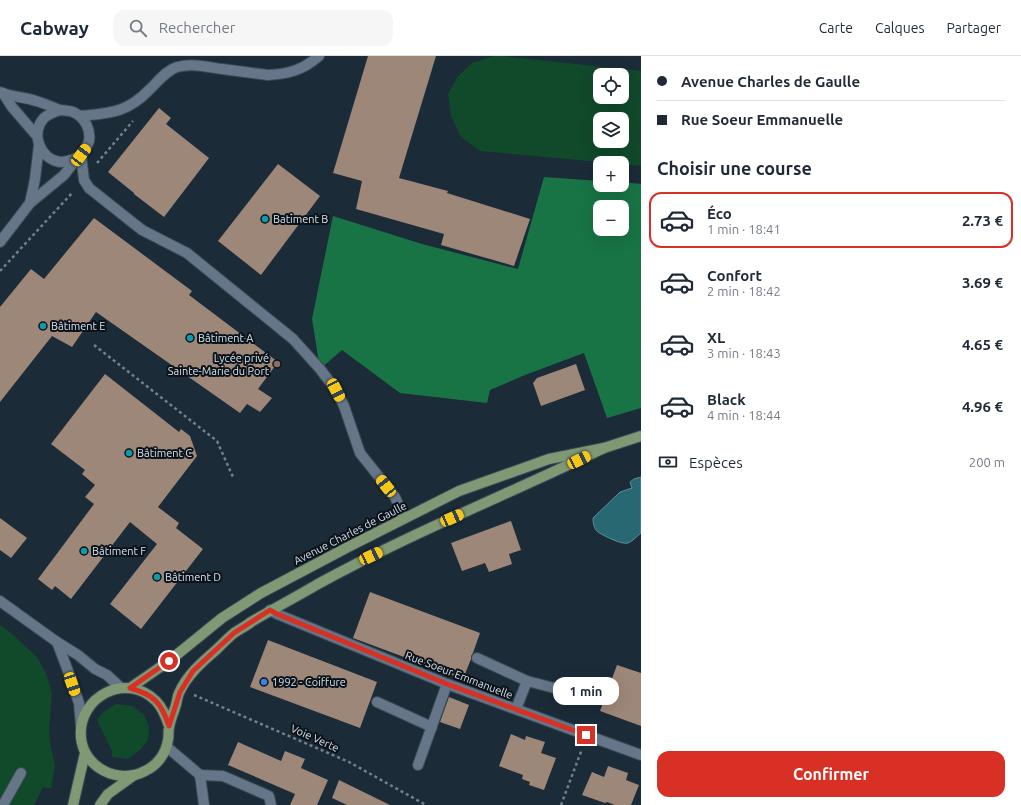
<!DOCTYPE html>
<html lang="fr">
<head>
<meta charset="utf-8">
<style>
  body { margin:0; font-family:Ubuntu,sans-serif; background:#f6f6f7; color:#1f2937; height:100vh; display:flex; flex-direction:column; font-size:15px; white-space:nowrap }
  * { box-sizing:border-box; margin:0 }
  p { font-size:13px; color:#747a83 }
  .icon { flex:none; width:22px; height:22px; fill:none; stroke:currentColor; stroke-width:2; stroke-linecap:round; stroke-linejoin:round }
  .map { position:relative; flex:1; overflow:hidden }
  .panel { display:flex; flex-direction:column; background:#fff; width:380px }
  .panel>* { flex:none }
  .top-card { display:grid; align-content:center; height:88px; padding:0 16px; background:#fff }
  .controls { position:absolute; left:593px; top:12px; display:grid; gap:8px }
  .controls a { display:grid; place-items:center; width:36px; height:36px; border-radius:8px; background:#fff; box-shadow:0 4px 16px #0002; font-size:20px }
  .end { position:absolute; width:18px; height:18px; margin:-9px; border:5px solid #d93025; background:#fff; box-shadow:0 0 0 2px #fff }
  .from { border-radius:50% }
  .bubble { position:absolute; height:28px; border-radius:12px; background:#fff; box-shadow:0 4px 16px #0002; font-size:13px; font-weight:700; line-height:28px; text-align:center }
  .car { position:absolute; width:12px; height:24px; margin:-12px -6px; border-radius:5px; box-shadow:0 0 3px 1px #0007; background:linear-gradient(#f5c518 24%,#345 0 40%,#f5c518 0 76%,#345 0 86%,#f5c518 0) }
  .top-card b { display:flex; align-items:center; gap:14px; height:38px; font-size:15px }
  .top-card b+b { border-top:1px solid #e0e1e3 }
  .top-card i { width:10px; height:10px; background:#1f2937 }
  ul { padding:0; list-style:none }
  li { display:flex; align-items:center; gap:12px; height:56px; margin:0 8px 6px; padding:0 8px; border:2px solid transparent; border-radius:12px }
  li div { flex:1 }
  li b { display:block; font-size:15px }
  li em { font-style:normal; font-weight:700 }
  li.active { border-color:#d93025 }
  li>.icon { width:36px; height:36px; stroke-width:1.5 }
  h2 { padding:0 16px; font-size:18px; line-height:48px }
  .pay { display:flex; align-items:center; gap:10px; height:44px; padding:0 16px; font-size:15px }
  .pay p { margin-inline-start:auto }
  .button { display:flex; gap:8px; margin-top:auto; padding:8px 16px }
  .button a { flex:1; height:46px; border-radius:12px; background:#d93025; color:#fff; font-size:16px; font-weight:700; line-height:46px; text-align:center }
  header { display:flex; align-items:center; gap:24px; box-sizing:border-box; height:56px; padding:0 20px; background:#fff; border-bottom:1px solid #e0e1e3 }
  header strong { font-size:19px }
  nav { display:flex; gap:22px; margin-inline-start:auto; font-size:14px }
  .search { width:280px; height:36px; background:#f6f6f7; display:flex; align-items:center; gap:10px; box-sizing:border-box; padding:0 14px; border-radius:12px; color:#747a83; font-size:15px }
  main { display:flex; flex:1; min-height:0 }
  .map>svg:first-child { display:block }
  .green { fill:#11492b; fill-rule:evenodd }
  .forest { fill:#187445; fill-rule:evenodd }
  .water { fill:#276873; stroke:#5c8c97 }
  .building { fill:#9d8779 }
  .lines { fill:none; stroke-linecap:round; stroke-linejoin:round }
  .lane-casing { stroke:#3b4954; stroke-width:12 }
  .street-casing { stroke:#3b4954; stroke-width:12 }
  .secondary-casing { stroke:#3b4954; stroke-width:12 }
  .primary-casing { stroke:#3b4954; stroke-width:12 }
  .path { stroke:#73818c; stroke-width:2.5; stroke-dasharray:3 3; stroke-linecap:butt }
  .lane { stroke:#647687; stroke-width:10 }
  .street { stroke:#647687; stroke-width:10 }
  .secondary { stroke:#647687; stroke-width:10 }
  .primary { stroke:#809874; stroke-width:10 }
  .route { stroke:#d93025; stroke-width:5 }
  .culture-dot { fill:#0f9aa8; stroke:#0b1219; stroke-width:1.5 }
  .education-dot { fill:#8d6e63; stroke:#0b1219; stroke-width:1.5 }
  .shop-dot { fill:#3f7fe0; stroke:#0b1219; stroke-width:1.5 }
  .labels { text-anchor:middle; stroke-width:4; stroke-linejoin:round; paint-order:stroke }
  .poi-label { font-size:11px; fill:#d6e1ea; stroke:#0b1219; text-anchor:start }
  .street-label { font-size:11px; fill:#d6e1ea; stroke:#0b1219 }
</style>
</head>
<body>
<header>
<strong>Cabway</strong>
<div class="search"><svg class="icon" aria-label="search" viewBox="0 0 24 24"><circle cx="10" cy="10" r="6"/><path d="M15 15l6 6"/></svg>Rechercher</div>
<nav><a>Carte</a><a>Calques</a><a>Partager</a></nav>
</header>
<main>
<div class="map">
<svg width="641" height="749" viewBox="0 0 641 749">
  <rect width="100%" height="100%" fill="#1b2b38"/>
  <g class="green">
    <path d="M494,0H502L641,15V110L622,108V107H610L480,95L461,81L451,60L448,38L458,20L472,7ZM600,19H622V41H600ZM600,63H622V85H600Z"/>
    <polygon points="0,569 10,576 37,601 46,617 52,638 49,675 51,692 55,709 51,733 43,731 34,749 0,749"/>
    <path d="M117,648L133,650L144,659L149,671L148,684L141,693L128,703L112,701V695L97,664C102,656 108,652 117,648Z"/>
  </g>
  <path class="forest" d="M544,121L600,125V129H622V126L641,128V352L607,362L584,297L525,319L490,334L487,347L400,337L342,294L320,313L312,263L333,160L422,188L518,213ZM600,151H622V173H600Z"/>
  <path class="water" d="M641,421V477C637,480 633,485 628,487C622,489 604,480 598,476C594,473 593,467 593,462L620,436L632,432L630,426L634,423Z"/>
  <g class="building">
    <polygon points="368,0 436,0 399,122 448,135 447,137 530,163 514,210 441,189 444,178 356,153 362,125 333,117"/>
    <polygon points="159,52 171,62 166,68 209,102 164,161 134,138 134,137 108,116"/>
    <polygon points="278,108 320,140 261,219 218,185"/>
    <polygon points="94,162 192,235 189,239 278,306 258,333 272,342 260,356 247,348 240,357 96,256 72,291 52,280 0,346 0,251 31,213 44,223"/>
    <polygon points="576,308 585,334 541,350 533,327 537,322"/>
    <polygon points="105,318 179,376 181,373 190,380 197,400 158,451 179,467 176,472 203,493 141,573 110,548 157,488 130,466 71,543 55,530 52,534 38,523 94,448 85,441 95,429 82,418 85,414 51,388"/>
    <polygon points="0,462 27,482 11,502 0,494"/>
    <polygon points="511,465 521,494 509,498 512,508 489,516 485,507 462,515 451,487"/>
    <polygon points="370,536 480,577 473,597 471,600 471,603 463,623 353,582"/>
    <polygon points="268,584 377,626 360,672 250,631"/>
    <polygon points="617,609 641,617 641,670 600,655"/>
    <polygon points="449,641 469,649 460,673 440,666"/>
    <polygon points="511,678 525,684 526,680 545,686 541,697 556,702 544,734 529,729 530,726 522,723 523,719 499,710"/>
    <polygon points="238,686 281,705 285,695 305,703 301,712 328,724 317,749 290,749 295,738 228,709"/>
    <polygon points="608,710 628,717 626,724 639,729 631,749 615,749 607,746 605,747 582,739 592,716 604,721"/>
    <polygon points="339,724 390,749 347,749 332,742"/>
  </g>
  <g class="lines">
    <defs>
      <g id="lane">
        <polyline points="81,99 84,124 89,132 142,174 187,197 293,283 320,313 336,334 344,350 360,397 395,441 404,462"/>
        <polyline points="477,602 527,625 516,653"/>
        <polyline points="527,625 562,634 597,634"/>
        <polyline points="377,646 432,671"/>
        <polyline points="167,691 200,719"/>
        <polyline points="418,709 447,628"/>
        <polyline points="200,719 223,720 269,740 271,749"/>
        <polyline points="200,719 204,749"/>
        <polyline points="3,749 21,717"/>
      </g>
      <g id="street">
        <path d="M0,36C11,41 25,41 36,45C44,47 52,51 60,54C65,55 70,54 75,57C85,62 91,74 89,85C87,91 84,95 81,99"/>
        <polyline points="3,37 12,51 37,80"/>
        <path d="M60,54C55,56 48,58 44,62C30,77 40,103 60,106C66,106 72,104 78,101"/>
        <path d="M80,60C110,57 127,57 149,34C158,26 165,15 177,11C192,7 208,11 222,13C237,15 253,17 268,19C289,18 303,14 319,0"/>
        <polyline points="30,147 35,123 39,89"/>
        <polyline points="0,186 30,147 64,119 78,101"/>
        <polyline points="0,545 57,586 78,599 95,613 107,619 121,632"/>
        <polyline points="270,554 277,558 447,628 641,699"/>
        <polyline points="57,586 68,615 79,647 81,670"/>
      </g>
      <polyline id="secondary" points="78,101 81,99"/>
      <g id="primary">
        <polyline points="130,632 169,605 222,562 261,537 350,490 459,435 549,403 604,392 641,380"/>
        <path d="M169,670C166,661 163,652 156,645C126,615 77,641 81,682C84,712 119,729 145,715C158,709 166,697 168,684C169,680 168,676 169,672C170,665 173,658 175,652C177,647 177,641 179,637C187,619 202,606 216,594C222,588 228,582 234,577C240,573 246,570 251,566C273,553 296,541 318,528C411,477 509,438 604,392"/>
        <polyline points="73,749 85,697"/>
        <polyline points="100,749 108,738 133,720"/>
      </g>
    </defs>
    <use href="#lane" class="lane-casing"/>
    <use href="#street" class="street-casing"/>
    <use href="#secondary" class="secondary-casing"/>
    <use href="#primary" class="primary-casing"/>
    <g class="path">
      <polyline points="97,107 133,65"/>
      <polyline points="0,215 73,136"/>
      <polyline points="94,289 217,385 233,421"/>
      <polyline points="194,639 349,706 426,749"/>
      <polyline points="561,749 582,693"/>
    </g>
    <use href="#lane" class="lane"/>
    <use href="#street" class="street"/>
    <use href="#secondary" class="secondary"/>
    <use href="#primary" class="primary"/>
  </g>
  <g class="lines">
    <path class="route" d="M169,605L130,632C154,639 161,646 169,670L180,636L193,615L234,577L270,554L277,558L447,628L586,679"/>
  </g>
  <g class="culture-dot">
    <circle cx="265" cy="163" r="4"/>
    <circle cx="43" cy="270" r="4"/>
    <circle cx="190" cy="282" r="4"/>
    <circle cx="129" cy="397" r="4"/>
    <circle cx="84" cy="495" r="4"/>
    <circle cx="157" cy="521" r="4"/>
  </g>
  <circle class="education-dot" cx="277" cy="308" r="4"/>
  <circle class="shop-dot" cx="264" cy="626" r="4"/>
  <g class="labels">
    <g class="poi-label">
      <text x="273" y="167">Batiment B</text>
      <text x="51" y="274">Bâtiment E</text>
      <text x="198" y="286">Bâtiment A</text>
      <text x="269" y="306" text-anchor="end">Lycée privé<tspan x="269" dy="13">Sainte-Marie du Port</tspan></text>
      <text x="137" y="401">Bâtiment C</text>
      <text x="92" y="499">Bâtiment F</text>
      <text x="165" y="525">Bâtiment D</text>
      <text x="272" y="630">1992 - Coiffure</text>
    </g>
    <g class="street-label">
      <text transform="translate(350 477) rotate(-27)" y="4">Avenue Charles de Gaulle</text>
      <text transform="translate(459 619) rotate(21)" y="4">Rue Soeur Emmanuelle</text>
      <text transform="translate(315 682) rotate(24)" y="4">Voie Verte</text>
    </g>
  </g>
</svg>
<div class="controls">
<a><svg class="icon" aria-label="locate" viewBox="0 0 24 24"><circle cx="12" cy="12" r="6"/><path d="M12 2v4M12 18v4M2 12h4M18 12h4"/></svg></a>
<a><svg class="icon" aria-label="layers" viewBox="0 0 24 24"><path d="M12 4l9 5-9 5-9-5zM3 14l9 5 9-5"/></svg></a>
<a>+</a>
<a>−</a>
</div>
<i class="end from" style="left:169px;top:605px"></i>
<i class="end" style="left:586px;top:679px"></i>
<div class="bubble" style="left:553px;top:621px;width:66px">1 min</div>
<i class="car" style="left:81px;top:99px;rotate:37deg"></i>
<i class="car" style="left:336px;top:334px;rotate:153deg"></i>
<i class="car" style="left:579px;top:404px;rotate:64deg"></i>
<i class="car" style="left:386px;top:430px;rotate:322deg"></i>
<i class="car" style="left:452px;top:462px;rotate:66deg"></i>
<i class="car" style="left:371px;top:500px;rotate:65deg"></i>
<i class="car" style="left:72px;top:628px;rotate:161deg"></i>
</div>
<section class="panel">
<div class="top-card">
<b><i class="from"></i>Avenue Charles de Gaulle</b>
<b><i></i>Rue Soeur Emmanuelle</b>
</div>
<h2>Choisir une course</h2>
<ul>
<li class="active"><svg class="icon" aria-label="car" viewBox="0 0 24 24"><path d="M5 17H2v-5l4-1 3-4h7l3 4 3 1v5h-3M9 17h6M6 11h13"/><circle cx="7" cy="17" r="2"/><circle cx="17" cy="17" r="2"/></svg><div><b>Éco</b><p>1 min · 18:41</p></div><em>2.73 €</em></li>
<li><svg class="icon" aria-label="car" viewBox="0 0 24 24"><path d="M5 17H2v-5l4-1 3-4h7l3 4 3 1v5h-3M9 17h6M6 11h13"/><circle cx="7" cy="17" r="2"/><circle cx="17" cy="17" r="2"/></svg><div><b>Confort</b><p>2 min · 18:42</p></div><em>3.69 €</em></li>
<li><svg class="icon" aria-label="car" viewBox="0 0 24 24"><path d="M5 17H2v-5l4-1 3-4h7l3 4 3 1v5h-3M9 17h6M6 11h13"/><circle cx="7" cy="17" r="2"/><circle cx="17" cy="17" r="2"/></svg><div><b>XL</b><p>3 min · 18:43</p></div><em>4.65 €</em></li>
<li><svg class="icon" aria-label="car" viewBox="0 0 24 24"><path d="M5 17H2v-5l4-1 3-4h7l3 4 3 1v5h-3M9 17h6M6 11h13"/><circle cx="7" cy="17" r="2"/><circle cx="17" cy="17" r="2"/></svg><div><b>Black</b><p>4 min · 18:44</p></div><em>4.96 €</em></li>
</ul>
<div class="pay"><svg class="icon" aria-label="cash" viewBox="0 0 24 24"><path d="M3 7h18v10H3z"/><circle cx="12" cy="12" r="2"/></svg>Espèces<p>200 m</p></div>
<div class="button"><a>Confirmer</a></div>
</section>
</main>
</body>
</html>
